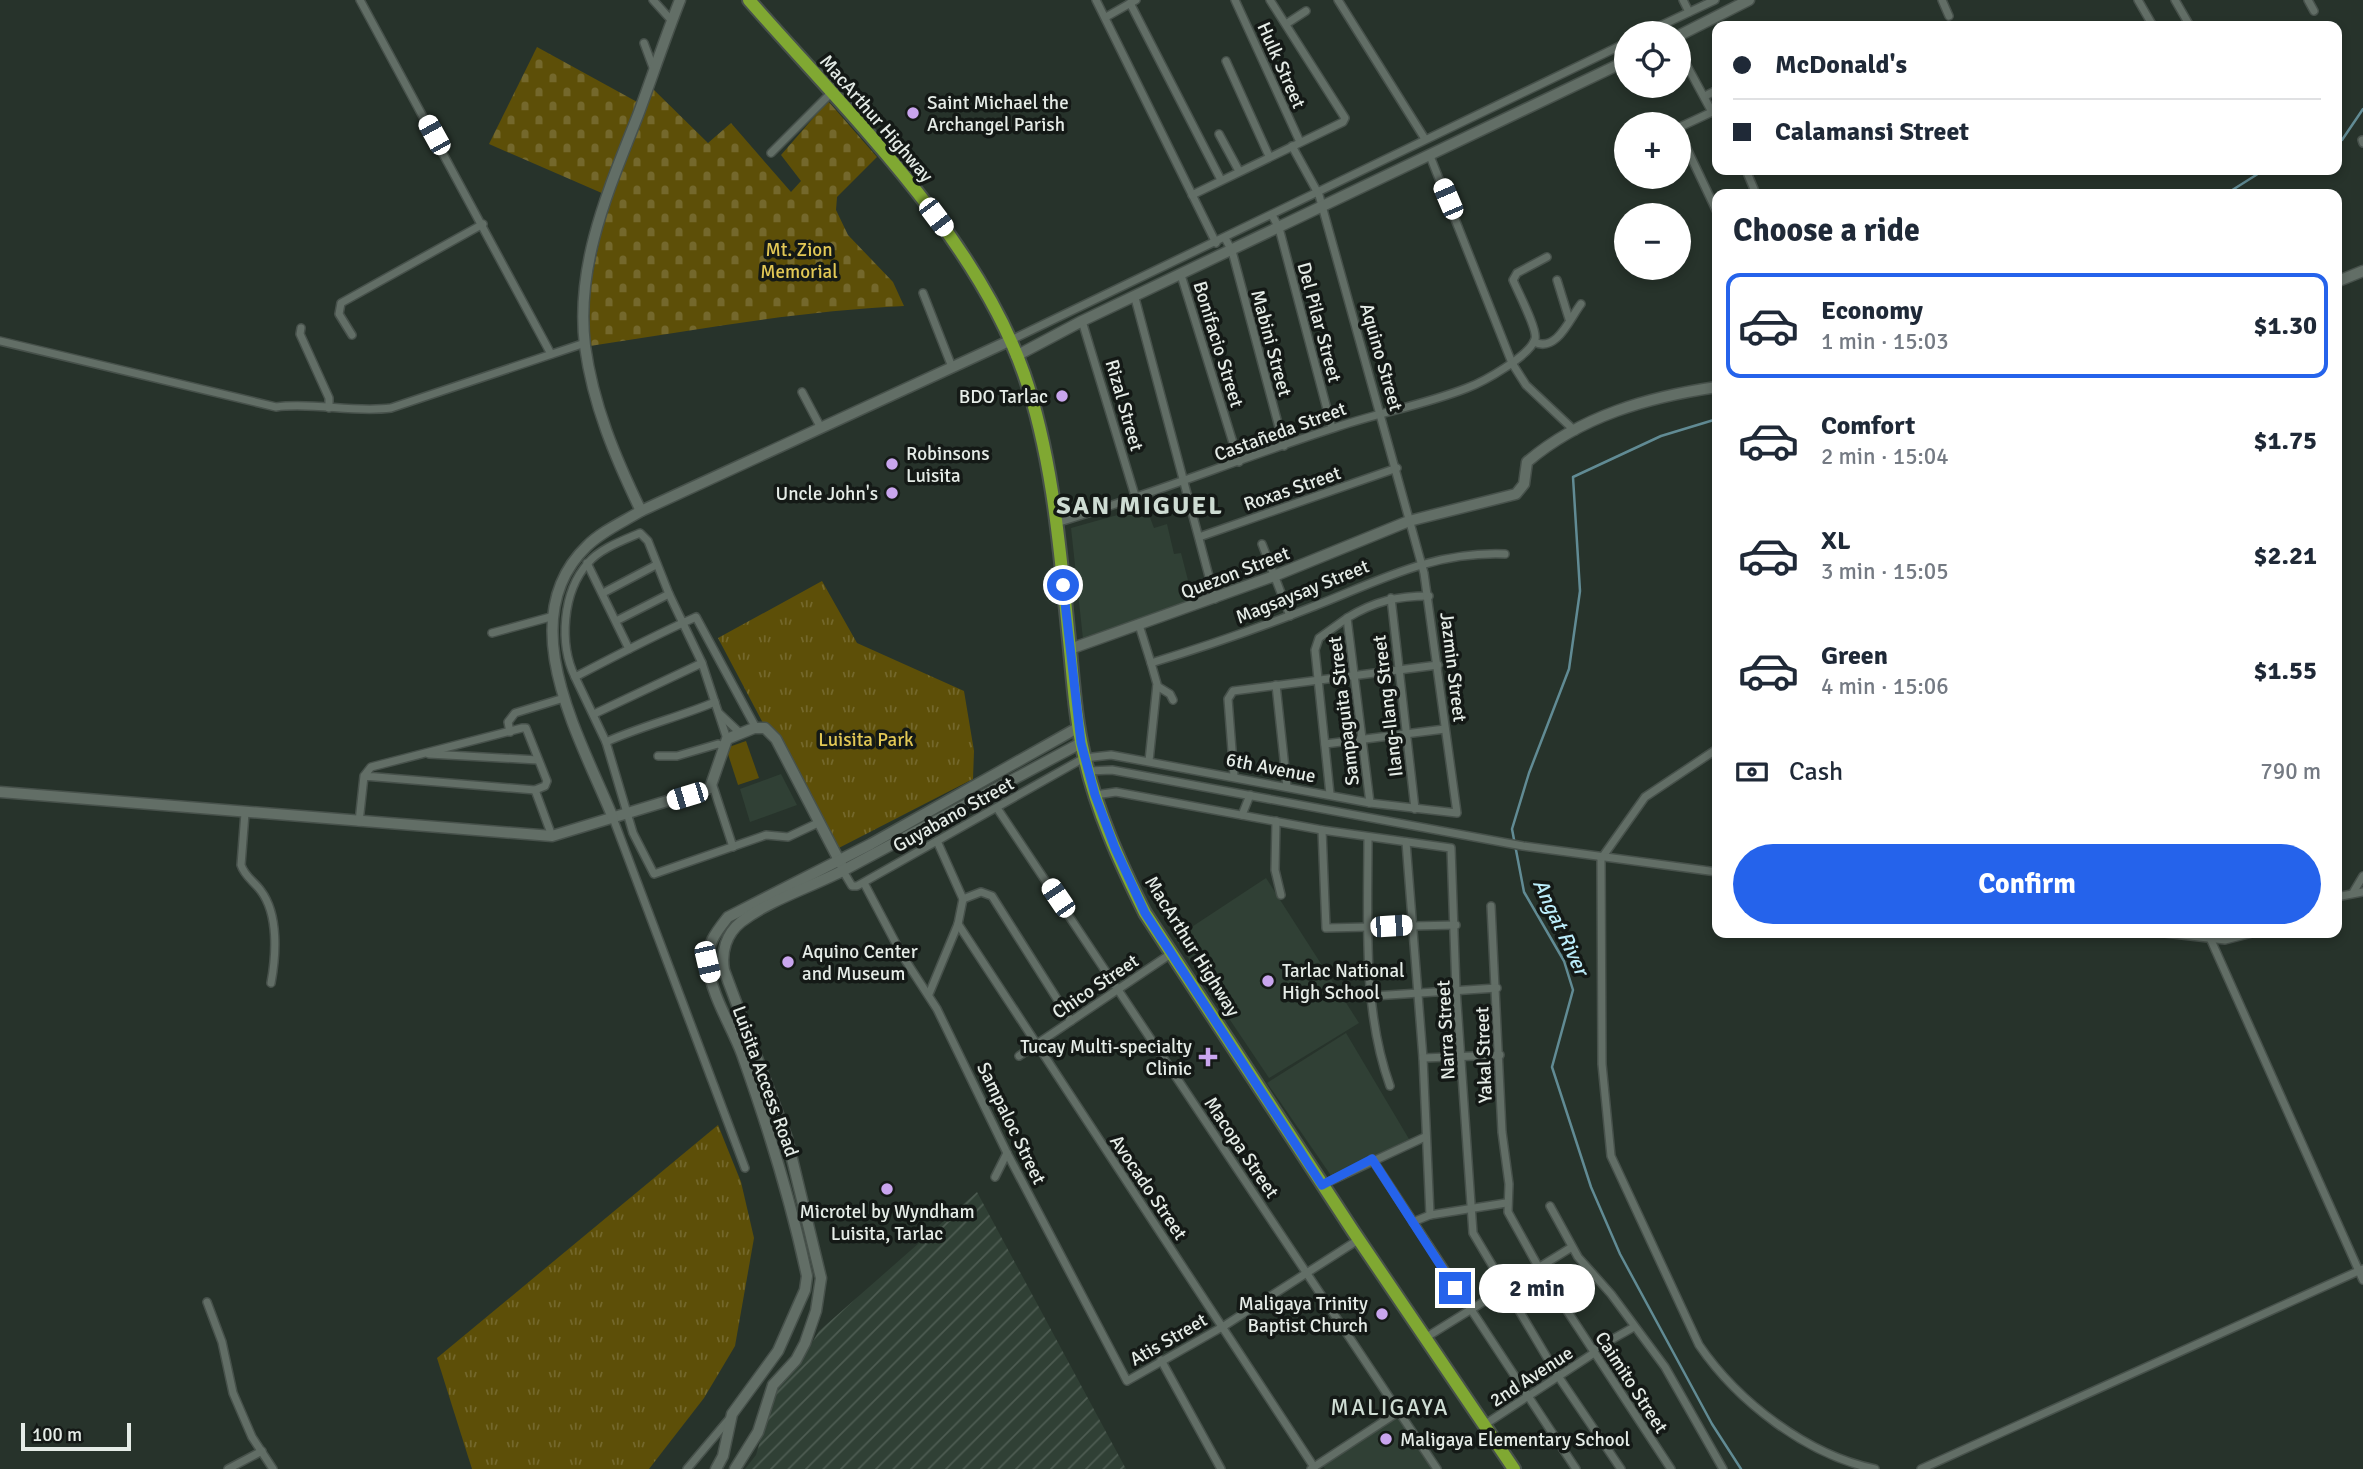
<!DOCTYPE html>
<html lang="en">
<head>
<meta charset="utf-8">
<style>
  body { margin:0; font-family:Signika,sans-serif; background:#f2f2f3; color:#1f2937; height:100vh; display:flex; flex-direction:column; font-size:26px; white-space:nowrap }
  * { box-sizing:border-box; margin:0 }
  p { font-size:23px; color:#747a83 }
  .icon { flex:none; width:38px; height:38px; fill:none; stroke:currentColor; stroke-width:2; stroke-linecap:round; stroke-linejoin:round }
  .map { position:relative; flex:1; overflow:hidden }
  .panel { position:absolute; left:1712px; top:189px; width:630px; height:749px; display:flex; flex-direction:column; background:#fff; border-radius:14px; box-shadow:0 4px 10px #0003 }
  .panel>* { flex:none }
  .guide { position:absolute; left:1712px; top:21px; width:630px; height:154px; border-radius:14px; box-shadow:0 4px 10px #0003; display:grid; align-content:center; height:154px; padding:0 21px; background:#fff }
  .fabs { position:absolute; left:1614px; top:21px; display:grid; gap:14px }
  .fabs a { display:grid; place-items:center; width:77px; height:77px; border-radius:50%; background:#fff; box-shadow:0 4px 10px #0003; font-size:35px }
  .scale { position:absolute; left:21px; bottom:18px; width:110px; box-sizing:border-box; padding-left:7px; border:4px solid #e5ece7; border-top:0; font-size:19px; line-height:24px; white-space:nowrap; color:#e5ece7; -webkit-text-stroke:5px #141916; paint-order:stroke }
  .end { position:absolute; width:32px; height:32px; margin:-16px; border:9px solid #2563eb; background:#fff; box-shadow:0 0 0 4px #fff }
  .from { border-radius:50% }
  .bubble { position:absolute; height:49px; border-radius:24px; background:#fff; box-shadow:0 4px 10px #0003; font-size:23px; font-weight:700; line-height:49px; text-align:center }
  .car { position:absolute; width:21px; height:42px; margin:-21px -10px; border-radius:9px; box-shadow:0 0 5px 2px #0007; background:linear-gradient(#fff 24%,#345 0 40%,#fff 0 76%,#345 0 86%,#fff 0) }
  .guide b { display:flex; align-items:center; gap:24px; height:66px; font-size:26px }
  .guide b+b { border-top:2px solid #e0e1e3 }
  .guide i { width:18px; height:18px; background:#1f2937 }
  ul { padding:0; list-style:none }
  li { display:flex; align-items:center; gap:21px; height:105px; margin:0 14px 10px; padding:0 7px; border:4px solid transparent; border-radius:14px }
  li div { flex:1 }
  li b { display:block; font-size:26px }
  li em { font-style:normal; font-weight:700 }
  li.selected { border-color:#2563eb }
  li>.icon { width:63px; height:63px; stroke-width:1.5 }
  h2 { padding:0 21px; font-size:32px; line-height:84px }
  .pay { display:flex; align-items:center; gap:18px; height:77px; padding:0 21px; font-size:26px }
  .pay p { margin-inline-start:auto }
  .button { display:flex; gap:14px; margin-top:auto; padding:14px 21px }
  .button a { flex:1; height:80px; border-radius:42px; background:#2563eb; color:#fff; font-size:28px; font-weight:700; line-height:80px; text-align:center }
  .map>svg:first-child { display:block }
  .built { fill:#304035 }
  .industrial { fill:url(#industrial-furrows) }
  .grass { fill:url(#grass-tufts) }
  .cemetery { fill:url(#cemetery-stones) }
  .pitch { fill:#5d4f08 }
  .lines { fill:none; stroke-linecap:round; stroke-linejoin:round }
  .stream { stroke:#618b94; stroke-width:2.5 }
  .street-casing { stroke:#47514b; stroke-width:10 }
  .secondary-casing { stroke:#47514b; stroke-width:13 }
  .highway-casing { stroke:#47514b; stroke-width:16 }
  .street { stroke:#626e66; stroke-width:7 }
  .secondary { stroke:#626e66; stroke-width:10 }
  .highway { stroke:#80a832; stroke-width:12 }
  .route { stroke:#2563eb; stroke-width:9 }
  .poi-dot { fill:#c9a5ee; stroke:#141916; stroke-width:2.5 }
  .labels { text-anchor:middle; stroke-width:7; stroke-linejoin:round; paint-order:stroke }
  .street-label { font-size:19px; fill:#e5ece7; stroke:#141916 }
  .poi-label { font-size:19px; fill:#e5ece7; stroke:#141916; text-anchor:start }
  .park-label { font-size:19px; fill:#e2c855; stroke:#141916 }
  .water-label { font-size:21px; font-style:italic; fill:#bbedfb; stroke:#141916 }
  .quarter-label { font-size:23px; letter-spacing:2px; fill:#cedcd3; stroke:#141916 }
  .district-label { font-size:26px; font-weight:bold; letter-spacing:2px; fill:#cedcd3; stroke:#141916 }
</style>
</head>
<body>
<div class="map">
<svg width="2363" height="1469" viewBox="0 0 2363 1469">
  <defs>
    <pattern id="industrial-furrows" width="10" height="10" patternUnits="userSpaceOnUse" patternTransform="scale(1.75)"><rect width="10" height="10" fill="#304035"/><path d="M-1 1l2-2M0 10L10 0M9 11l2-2" fill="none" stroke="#4e5c52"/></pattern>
    <pattern id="grass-tufts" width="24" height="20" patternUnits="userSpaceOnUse" patternTransform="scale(1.75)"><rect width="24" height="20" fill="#5d4f08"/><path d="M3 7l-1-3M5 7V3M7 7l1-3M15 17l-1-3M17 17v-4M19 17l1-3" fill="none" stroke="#74682c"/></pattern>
    <pattern id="cemetery-stones" width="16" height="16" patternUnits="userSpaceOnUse" patternTransform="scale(1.75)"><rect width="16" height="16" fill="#5d4f08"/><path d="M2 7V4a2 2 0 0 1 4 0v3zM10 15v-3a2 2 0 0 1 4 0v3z" fill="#74682c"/></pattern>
  </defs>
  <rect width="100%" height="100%" fill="#27332b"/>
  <g class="built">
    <polygon points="1146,507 1154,528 1167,524 1174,554 1181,553 1193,600 1083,639 1071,528"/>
    <polygon points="781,774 797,805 750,822 740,789"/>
    <polygon points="1266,878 1359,1023 1269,1078 1175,938"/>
    <polygon points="1346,1033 1409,1139 1332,1177 1267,1083"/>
    <polygon points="1396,1414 1432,1469 1325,1469 1322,1465"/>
  </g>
  <polygon class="industrial" points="977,1192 1126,1469 745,1469 756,1455 777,1384 804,1356 819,1331"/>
  <g class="grass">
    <polygon points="822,581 857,643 964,691 974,751 973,779 831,852 718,638"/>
    <polygon points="718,1125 741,1182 754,1238 735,1346 704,1398 649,1469 472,1469 437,1358"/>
  </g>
  <g class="cemetery">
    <polygon points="537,47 639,103 604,194 489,144"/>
    <path d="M652,88L708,143L731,123L791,192L801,181L781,155L828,101L877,157L837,197L836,210L848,235L893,282L904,306C798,311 694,330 590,346L589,293L604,217Z"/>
  </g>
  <polygon class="pitch" points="746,741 759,778 738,785 726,748"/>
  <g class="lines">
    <g class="stream">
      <polyline points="2336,141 2342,140 2363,109"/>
      <polyline points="2226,194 2264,170"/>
      <polyline points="1717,419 1661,436 1573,477 1580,591 1569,669 1529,773 1512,829 1524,892 1564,961 1573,990 1552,1067 1591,1187 1620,1254 1712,1424 1741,1469"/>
    </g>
    <defs>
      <g id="street">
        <polyline points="360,0 551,354"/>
        <polyline points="653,0 672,21"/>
        <polyline points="1096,0 1216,243"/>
        <polyline points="1235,0 1300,142"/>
        <polyline points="1338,0 1425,139"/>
        <polyline points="1683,0 1689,12"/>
        <polyline points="1942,0 1949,16"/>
        <polyline points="2138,0 2153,26"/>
        <polyline points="2175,0 2190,26"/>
        <polyline points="2308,0 2314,11"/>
        <polyline points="1130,3 1221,180"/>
        <polyline points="1106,17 1136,0"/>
        <polyline points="1286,24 1306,11"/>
        <polyline points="1645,33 1715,0"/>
        <polyline points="644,43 654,70"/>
        <polyline points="1678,49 1712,112 1717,110"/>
        <polyline points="1226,61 1269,156"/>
        <polyline points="1705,96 1717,90"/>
        <polyline points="1712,112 1682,126 1679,132 1717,212"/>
        <polyline points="1219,134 1239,171"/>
        <polyline points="2362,140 2363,143"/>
        <polyline points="771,153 831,93"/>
        <polyline points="1430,156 1512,363 1526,385 1575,431"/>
        <polyline points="1746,170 1756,194"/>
        <polyline points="1192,195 1343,122 1345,118 1270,0"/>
        <polyline points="1272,215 1279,228 1332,428"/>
        <polyline points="1225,238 1232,251 1284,446"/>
        <polyline points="1181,275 1239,462"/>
        <polyline points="1557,280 1569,319"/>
        <polyline points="923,293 952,367"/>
        <polyline points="1135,298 1215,599"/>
        <polyline points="1082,321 1136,499"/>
        <polyline points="301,328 300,334 329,398 329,408"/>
        <polyline points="352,335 339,314 341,303 483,224"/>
        <path d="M0,341L276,407C314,402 353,413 391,408L585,343"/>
        <polyline points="1009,341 1626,43"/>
        <path d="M1534,342C1557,353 1570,318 1581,304"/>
        <polyline points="802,392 821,428"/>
        <path d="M1056,523C1150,495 1241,458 1334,428C1377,413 1424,405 1467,388C1483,382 1530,356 1535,339C1538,330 1517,290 1513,280L1517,273L1547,257"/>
        <polyline points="1199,537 1397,468"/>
        <polyline points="1262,544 1290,616"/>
        <polyline points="587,563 629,649"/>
        <polyline points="603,593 656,565"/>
        <polyline points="1391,598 1415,809"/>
        <polyline points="618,620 669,594"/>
        <path d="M1139,625L1151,663C1204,647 1256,629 1307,609C1375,583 1430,551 1505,554"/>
        <polyline points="492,633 554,616"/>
        <polyline points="702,663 727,739"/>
        <polyline points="575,677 606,742 633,833 654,874 766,835 788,837 820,822"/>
        <polyline points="1276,685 1287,787"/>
        <polyline points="1157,686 1170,694 1173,700"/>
        <path d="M594,714L702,663L669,594L648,541L640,533C624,540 599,549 588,563C562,592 559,644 575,677C615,656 655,635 696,617L756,728"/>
        <polyline points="720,714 740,733"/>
        <polyline points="510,732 508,722 515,713 564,698"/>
        <path d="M606,742C642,726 679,717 715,702"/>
        <polyline points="1325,744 1445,729"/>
        <path d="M1717,749L1645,797L1601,859L1602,1064L1611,1156L1699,1345C1738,1402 1807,1455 1875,1469"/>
        <polyline points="429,754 538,760"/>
        <polyline points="658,756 677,756 718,744 723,746"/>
        <polyline points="1149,761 1157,684 1151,663"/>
        <polyline points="1088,771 1112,770 1523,846 1717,872"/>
        <polyline points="1234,776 1228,699 1233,691 1438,665"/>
        <polyline points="713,786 733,847"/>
        <polyline points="535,790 552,836"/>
        <polyline points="1330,794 1315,650 1319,638 1347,618"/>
        <polyline points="1095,795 1116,792 1322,830 1451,848 1456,989 1473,1233 1558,1376 1621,1469"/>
        <path d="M1370,803L1347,618C1375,601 1397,596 1429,596"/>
        <polyline points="997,808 1437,1469"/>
        <path d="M245,813L241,865C245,877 254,881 261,891C279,915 276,956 271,983"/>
        <polyline points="1242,815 1250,795"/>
        <polyline points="613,818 745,1168"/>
        <polyline points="1276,821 1275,870 1281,895"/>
        <polyline points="359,822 364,776 371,767 522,728 526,728 547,781 545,786 535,790 364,776"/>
        <polyline points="1322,830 1326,928 1456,925"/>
        <path d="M1368,837C1368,918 1362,1009 1390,1086"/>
        <polyline points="1406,842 1423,1058 1430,1215"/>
        <polyline points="843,871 852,886 857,886 1084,758 1111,755 1370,803 1457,813 1424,573 1319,195 1292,146"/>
        <polyline points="864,883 902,955 937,1009 1007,1153 1127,1381 1224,1326 1358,1240"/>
        <polyline points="2354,891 2363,876"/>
        <polyline points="2336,897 2363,892"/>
        <polyline points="963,899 981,892 992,896 1071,1021"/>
        <polyline points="1491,906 1502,1132 1509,1184 1508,1212 1539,1268 1671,1469"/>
        <polyline points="958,924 1314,1467"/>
        <polyline points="2165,933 2225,940 2252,933"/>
        <polyline points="2210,938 2363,1280"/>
        <polyline points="929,994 958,924 963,899 937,841"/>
        <polyline points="1373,996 1497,988"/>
        <polyline points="1019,1056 1172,953"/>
        <polyline points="1423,1058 1500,1055"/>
        <polyline points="1372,1159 1576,1469"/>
        <polyline points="995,1177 1007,1153"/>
        <polyline points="1322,1185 1425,1137"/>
        <polyline points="1550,1206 1578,1257 1611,1294 1665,1367 1723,1469"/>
        <polyline points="1413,1222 1430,1215 1506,1203"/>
        <polyline points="207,1302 222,1342 233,1393 252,1437 273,1469"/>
        <polyline points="1425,1338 1572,1247"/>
        <polyline points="1593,1350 1634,1327"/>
        <polyline points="1161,1360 1221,1469"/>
        <polyline points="1484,1425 1594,1353"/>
        <polyline points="228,1469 262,1451"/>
        <polyline points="687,1469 730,1418"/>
        <polyline points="1311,1469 1398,1412"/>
        <polyline points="1921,1469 2363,1269"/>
      </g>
      <g id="secondary">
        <polyline points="1678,36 1749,0"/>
        <polyline points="2336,282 2363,271"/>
        <polyline points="1016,356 1082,321 1626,61"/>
        <path d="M641,511C615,457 593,405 585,346C575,264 609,189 638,115C652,77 665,38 680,0"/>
        <path d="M1070,649L1274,576L1409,521L1516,494L1524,484L1527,462C1581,416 1648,397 1717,387"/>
        <polyline points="0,792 552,836 710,788 727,739 754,728 765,728 776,739 841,864"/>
        <path d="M613,818C581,739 510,620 587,546C602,531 623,522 641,511L1009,341"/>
        <path d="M716,1469L723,1456L732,1414L778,1351L805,1290L807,1276C791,1201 768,1127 742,1054C731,1025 711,995 708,964C706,944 717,931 728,917L871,844L1079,727"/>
        <path d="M735,1469L758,1432L773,1385L796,1360L805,1343L816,1311L821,1278L787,1138L724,970C721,952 726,934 741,922C771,899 812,887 846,869C924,828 1002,785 1081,743"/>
      </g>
      <path id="highway" d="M749,0C845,110 975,234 1024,374C1053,458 1060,551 1069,640C1073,678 1075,718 1084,755C1096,810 1120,863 1145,913L1353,1231L1514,1469"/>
    </defs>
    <use href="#street" class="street-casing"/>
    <use href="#secondary" class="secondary-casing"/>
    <use href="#highway" class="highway-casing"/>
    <use href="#street" class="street"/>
    <use href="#secondary" class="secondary"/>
    <use href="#highway" class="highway"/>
  </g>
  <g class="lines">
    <polyline class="route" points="1063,585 1081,743 1095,795 1115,848 1145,913 1322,1185 1372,1159 1455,1288"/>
  </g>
  <g class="poi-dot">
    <circle cx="913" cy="113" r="7"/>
    <circle cx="1062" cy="396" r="7"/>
    <circle cx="892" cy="464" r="7"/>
    <circle cx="892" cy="493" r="7"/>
    <circle cx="788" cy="962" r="7"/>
    <circle cx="1268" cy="981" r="7"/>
    <path d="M1204.5 1046.5h7v7h7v7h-7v7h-7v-7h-7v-7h7z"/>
    <circle cx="887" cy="1189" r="7"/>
    <circle cx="1382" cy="1314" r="7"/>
    <circle cx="1386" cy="1439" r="7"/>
  </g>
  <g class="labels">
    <g class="street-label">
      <text transform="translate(1282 65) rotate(66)" y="7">Hulk Street</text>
      <text transform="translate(877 118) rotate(49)" y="7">MacArthur Highway</text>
      <text transform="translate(1320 322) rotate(75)" y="7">Del Pilar Street</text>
      <text transform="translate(1272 343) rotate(75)" y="7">Mabini Street</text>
      <text transform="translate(1219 344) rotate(73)" y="7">Bonifacio Street</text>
      <text transform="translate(1382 357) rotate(74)" y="7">Aquino Street</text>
      <text transform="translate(1125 405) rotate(74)" y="7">Rizal Street</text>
      <text transform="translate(1280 431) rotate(-20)" y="7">Castañeda Street</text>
      <text transform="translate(1292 488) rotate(-19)" y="7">Roxas Street</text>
      <text transform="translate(1235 572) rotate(-21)" y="7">Quezon Street</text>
      <text transform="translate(1302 591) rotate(-22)" y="7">Magsaysay Street</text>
      <text transform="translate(1454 667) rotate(83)" y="7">Jazmin Street</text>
      <text transform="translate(1387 706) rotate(-97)" y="7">Ilang-Ilang Street</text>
      <text transform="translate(1343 711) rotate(-97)" y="7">Sampaguita Street</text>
      <text transform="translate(1271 767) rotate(11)" y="7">6th Avenue</text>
      <text transform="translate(953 814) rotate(-29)" y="7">Guyabano Street</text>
      <text transform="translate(1193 946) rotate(58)" y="7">MacArthur Highway</text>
      <text transform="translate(1095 986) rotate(-34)" y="7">Chico Street</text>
      <text transform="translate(1445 1030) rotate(-93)" y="7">Narra Street</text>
      <text transform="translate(1483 1055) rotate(-92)" y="7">Yakal Street</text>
      <text transform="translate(766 1081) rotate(70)" y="7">Luisita Access Road</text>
      <text transform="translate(1012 1123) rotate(64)" y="7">Sampaloc Street</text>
      <text transform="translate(1242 1147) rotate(56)" y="7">Macopa Street</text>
      <text transform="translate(1149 1187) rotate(56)" y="7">Avocado Street</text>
      <text transform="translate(1168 1339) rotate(-30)" y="7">Atis Street</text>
      <text transform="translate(1531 1376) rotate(-33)" y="7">2nd Avenue</text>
      <text transform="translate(1632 1382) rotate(57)" y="7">Caimito Street</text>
    </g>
    <g class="poi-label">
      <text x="927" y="109">Saint Michael the<tspan x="927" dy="22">Archangel Parish</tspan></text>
      <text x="1048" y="403" text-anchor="end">BDO Tarlac</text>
      <text x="906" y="460">Robinsons<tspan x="906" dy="22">Luisita</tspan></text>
      <text x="878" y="500" text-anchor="end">Uncle John's</text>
      <text x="802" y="958">Aquino Center<tspan x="802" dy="22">and Museum</tspan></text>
      <text x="1282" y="977">Tarlac National<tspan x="1282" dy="22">High School</tspan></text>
      <text x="1192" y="1053" text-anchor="end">Tucay Multi-specialty<tspan x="1192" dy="22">Clinic</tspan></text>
      <text x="887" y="1218" text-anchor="middle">Microtel by Wyndham<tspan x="887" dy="22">Luisita, Tarlac</tspan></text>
      <text x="1368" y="1310" text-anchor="end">Maligaya Trinity<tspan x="1368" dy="22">Baptist Church</tspan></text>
      <text x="1400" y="1446">Maligaya Elementary School</text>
    </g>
    <g class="park-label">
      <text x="799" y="256">Mt. Zion<tspan x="799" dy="22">Memorial</tspan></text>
      <text x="866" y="746">Luisita Park</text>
    </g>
    <g class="water-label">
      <text transform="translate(1561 927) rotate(65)" y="7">Angat River</text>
    </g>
    <g class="quarter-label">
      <text x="1390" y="1415">MALIGAYA</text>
    </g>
    <g class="district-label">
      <text x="1140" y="514">SAN MIGUEL</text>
    </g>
  </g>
</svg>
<div class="fabs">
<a><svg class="icon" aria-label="locate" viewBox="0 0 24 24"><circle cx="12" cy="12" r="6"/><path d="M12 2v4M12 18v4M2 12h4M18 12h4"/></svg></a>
<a>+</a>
<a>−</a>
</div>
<div class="scale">100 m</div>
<i class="end from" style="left:1063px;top:585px"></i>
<i class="end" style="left:1455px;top:1288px"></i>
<div class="bubble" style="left:1479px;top:1264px;width:116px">2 min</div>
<i class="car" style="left:434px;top:135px;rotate:331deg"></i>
<i class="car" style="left:1448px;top:199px;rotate:337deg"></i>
<i class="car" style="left:936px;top:217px;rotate:143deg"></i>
<i class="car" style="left:687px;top:796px;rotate:253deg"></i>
<i class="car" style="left:1058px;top:898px;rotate:326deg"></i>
<i class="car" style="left:1391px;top:926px;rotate:86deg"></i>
<i class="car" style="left:707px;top:962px;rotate:167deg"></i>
<div class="guide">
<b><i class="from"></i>McDonald's</b>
<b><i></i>Calamansi Street</b>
</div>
<section class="panel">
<h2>Choose a ride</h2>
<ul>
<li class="selected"><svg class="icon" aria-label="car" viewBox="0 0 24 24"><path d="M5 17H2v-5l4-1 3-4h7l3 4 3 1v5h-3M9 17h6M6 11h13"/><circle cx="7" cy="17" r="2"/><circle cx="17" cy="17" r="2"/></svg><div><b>Economy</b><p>1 min · 15:03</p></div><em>$1.30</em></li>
<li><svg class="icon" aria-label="car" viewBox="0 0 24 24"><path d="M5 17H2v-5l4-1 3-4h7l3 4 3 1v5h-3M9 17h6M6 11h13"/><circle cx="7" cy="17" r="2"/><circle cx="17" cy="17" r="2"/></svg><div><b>Comfort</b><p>2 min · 15:04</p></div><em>$1.75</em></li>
<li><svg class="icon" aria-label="car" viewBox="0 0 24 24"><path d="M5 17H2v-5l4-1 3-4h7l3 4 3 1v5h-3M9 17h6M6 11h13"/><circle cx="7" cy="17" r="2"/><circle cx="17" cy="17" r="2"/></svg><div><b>XL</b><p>3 min · 15:05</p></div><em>$2.21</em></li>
<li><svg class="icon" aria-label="car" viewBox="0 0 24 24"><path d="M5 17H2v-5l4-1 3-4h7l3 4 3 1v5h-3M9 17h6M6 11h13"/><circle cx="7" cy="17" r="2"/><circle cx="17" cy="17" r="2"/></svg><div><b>Green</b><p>4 min · 15:06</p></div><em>$1.55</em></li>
</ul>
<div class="pay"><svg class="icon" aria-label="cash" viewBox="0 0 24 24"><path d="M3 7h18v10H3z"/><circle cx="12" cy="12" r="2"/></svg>Cash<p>790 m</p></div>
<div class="button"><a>Confirm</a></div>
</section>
</div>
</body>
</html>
